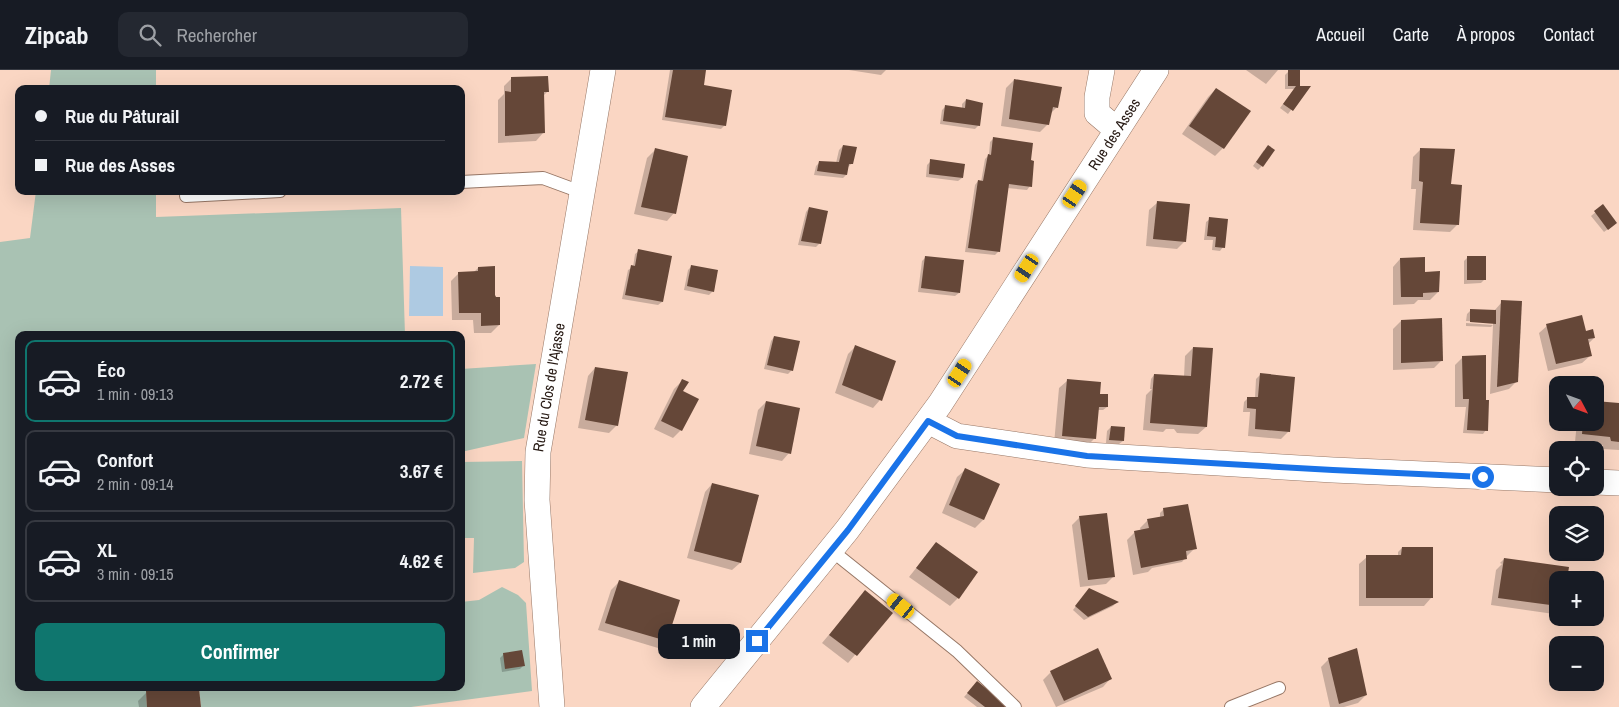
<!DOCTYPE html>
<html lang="fr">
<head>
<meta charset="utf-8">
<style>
  body { margin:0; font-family:"Archivo Narrow",sans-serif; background:#242831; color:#f1f3f6; height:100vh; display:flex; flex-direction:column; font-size:19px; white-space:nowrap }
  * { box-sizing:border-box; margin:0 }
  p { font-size:16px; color:#9ea1a6 }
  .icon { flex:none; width:28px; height:28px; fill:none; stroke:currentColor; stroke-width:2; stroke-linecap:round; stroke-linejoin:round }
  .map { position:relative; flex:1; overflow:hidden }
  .side { position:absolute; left:15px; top:261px; width:450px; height:360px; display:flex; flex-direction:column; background:#171b24; border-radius:10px; box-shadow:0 5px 20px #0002 }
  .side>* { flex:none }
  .banner { position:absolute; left:15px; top:15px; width:450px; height:110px; border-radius:10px; box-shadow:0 5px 20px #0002; display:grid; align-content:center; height:110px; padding:0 20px; background:#171b24 }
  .needle { width:32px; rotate:131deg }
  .fabs { position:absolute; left:1549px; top:306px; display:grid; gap:10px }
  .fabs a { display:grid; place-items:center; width:55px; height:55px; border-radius:10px; background:#171b24; box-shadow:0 5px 20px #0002; font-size:25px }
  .end { position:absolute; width:22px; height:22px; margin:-11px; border:6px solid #1a73e8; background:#fff; box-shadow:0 0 0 2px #fff }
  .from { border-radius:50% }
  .bubble { position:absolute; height:35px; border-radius:10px; background:#171b24; box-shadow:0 5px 20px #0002; font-size:16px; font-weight:700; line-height:35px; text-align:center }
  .car { position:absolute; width:15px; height:30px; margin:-15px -8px; border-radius:6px; box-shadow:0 0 4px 1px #0007; background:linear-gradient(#f5c518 24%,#345 0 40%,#f5c518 0 76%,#345 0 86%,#f5c518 0) }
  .banner b { display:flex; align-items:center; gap:18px; height:48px; font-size:19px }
  .banner b+b { border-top:1px solid #363941 }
  .banner i { width:12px; height:12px; background:#f1f3f6 }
  ul { padding:9px 0 0; list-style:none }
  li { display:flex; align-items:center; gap:15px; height:82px; margin:0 10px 8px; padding:0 10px; border:2px solid #363941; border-radius:10px }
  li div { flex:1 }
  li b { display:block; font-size:19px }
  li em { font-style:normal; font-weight:700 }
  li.selected { border-color:#0f766e }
  li>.icon { width:45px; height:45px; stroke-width:1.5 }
  .cta { display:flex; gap:10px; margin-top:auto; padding:10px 20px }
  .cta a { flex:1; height:58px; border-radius:10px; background:#0f766e; color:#fff; font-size:20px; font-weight:700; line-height:58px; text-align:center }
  header { display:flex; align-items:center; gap:30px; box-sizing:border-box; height:70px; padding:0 25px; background:#171b24; border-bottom:1px solid #363941 }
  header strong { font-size:24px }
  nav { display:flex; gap:28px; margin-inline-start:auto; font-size:18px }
  .search { width:350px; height:45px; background:#242831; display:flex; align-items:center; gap:12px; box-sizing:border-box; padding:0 18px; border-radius:10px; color:#9ea1a6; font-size:19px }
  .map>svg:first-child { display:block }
  .green { fill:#a9c2b3 }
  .water { fill:#aecae2 }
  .shadow { fill:#0003 }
  .building { fill:#654738 }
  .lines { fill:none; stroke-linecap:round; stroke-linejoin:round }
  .service-casing { stroke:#977766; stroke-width:14 }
  .minor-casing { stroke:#977766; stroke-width:26 }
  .service { stroke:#fff; stroke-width:12 }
  .minor { stroke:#fff; stroke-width:25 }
  .route { stroke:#1a73e8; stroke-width:6 }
  .labels { text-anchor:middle; stroke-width:5; stroke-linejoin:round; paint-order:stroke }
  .street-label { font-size:15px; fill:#271a14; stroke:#fad6c3 }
</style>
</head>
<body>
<header>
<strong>Zipcab</strong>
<div class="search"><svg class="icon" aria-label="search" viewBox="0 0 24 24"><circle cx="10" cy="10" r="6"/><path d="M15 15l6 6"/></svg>Rechercher</div>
<nav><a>Accueil</a><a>Carte</a><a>À propos</a><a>Contact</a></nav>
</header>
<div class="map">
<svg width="1619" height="637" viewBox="0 0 1619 637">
  <rect width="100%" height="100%" fill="#fad6c3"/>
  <g class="green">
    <polygon points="51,0 156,0 156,19 49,19"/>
    <polygon points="36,121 156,121 156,147 401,138 405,265 19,265 19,618 188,618 146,621 147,637 0,637 0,172 30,168"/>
    <polygon points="536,294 524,368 461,382 461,299"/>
    <polygon points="522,391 524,492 515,498 473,503 474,468 461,468 461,392"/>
    <polygon points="502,517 518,525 526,533 532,621 411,637 201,637 199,618 461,618 461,532 479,530"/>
  </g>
  <polygon class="water" points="410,196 443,197 443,246 409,246"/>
  <g class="shadow">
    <polygon points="670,0 705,0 702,16 725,55 721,59 662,50"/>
    <polygon points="849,0 886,0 881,5"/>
    <polygon points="1246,0 1278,0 1266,14"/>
    <polygon points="1289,1 1299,17 1308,17 1288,44 1280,38 1294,19 1285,19 1285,5"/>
    <polygon points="512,8 548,21 543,26 543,63 536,71 498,73 498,30 504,24 504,16"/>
    <polygon points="1014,10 1057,37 1050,44 1048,54 1040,62 1001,56 1006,18"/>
    <polygon points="1216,19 1223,78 1215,86 1182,64 1208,27"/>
    <polygon points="966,30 979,55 975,59 940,54 942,40 946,36 962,39 962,34"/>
    <polygon points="994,68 1029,91 1030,116 1027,120 1007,118 999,181 995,185 965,182 975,115 978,111 981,112 985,89 989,85 990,72"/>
    <polygon points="843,76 852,93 847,98 846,105 843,108 814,105 816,96 820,92 836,93 839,80"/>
    <polygon points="1421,79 1450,115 1458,154 1450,162 1413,160 1416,119 1411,119 1413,87"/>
    <polygon points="655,80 674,143 667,151 634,144 647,88"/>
    <polygon points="1264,80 1262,96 1258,100 1253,96"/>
    <polygon points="931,91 962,108 958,111 926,107 927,95"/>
    <polygon points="1157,133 1185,171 1177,179 1146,176 1149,140"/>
    <polygon points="1603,136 1612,156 1604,162 1591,146"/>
    <polygon points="809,138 820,173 816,177 798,175 806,142"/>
    <polygon points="1210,149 1223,177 1220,181 1212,180 1213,170 1204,170 1206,152"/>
    <polygon points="639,181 662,232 658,235 622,229 628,200 633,197 635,184"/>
    <polygon points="926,187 959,223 955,226 918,222 922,191"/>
    <polygon points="1468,187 1485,209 1481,213 1464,214 1464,191"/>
    <polygon points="1400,189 1423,203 1438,222 1430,230 1418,230 1414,234 1393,235 1393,197"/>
    <polygon points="692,196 713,221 709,225 684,220 688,200"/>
    <polygon points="478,198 494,228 499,255 491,263 474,263 473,250 452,250 451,211 459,203 473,203"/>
    <polygon points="1502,232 1517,311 1509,319 1490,324 1493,255 1491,257 1466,256 1466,253 1493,255 1493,252 1466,251 1467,244 1470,241 1494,241"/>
    <polygon points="1401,251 1442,290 1434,298 1393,300 1393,259"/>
    <polygon points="1547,256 1585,262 1594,268 1588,274 1590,286 1582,293 1548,301 1539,263"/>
    <polygon points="774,267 792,300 788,304 764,299 771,271"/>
    <polygon points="855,277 880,330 873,338 835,323 848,284"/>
    <polygon points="1193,278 1206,357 1198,364 1177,363 1174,359 1166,359 1163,362 1143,360 1146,325 1152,319 1150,319 1151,309 1154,305 1184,307 1185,286"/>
    <polygon points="1463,287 1486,360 1483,364 1463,363 1466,337 1455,337 1455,295"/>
    <polygon points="595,298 617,355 609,363 578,358 588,306"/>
    <polygon points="1260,305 1289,361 1281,369 1248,366 1250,342 1243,342 1244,332 1248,328 1255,328 1256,309"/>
    <polygon points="682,311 681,360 673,368 654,359 674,319"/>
    <polygon points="1067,311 1098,327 1107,337 1103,340 1097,340 1095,368 1087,376 1054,374 1059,318"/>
    <polygon points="766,332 789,383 782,391 749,384 758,340"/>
    <polygon points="1595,332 1619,334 1619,380 1603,379 1603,375 1575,372 1577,352 1595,352"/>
    <polygon points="1111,357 1123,371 1119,374 1106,373 1107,361"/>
    <polygon points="965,400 998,415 983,450 975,458 942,443 957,407"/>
    <polygon points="712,414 740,493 732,500 687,488 705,422"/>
    <polygon points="1164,439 1195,478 1186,487 1182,492 1152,498 1148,502 1133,505 1127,470 1135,462 1141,461 1140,458 1148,450 1160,448 1160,443"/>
    <polygon points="1080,447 1114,506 1106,514 1080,517 1072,455"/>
    <polygon points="936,473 976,502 958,528 950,536 909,507"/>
    <polygon points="1402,478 1431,528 1424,536 1359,536 1359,494 1367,487 1398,487 1398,482"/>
    <polygon points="1504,489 1566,510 1558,510 1558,541 1554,544 1491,535 1496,500 1502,494 1500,493"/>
    <polygon points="619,512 665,570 658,578 598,560 611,520"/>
    <polygon points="1089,519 1116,533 1113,536 1084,550 1073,540"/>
    <polygon points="865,522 891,543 848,593 822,573"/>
    <polygon points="504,584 524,595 520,599 502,602 500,588"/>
    <polygon points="1329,589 1366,625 1358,633 1344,637 1330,637 1321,597"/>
    <polygon points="1051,602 1110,609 1103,617 1056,637 1043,610"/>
    <polygon points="974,616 1003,637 977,637 964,627"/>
    <polygon points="198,618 200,637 139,637 138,631 146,623"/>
  </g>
  <g class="building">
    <polygon points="673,0 706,0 704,15 732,20 726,56 665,47"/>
    <polygon points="1288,0 1300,0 1300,16 1311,16 1293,41 1283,34 1296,16 1288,16"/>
    <polygon points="548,6 549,22 544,22 545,63 505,66 505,21 511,22 511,7"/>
    <polygon points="1014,9 1062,17 1058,38 1053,37 1049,55 1009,49"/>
    <polygon points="1216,18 1251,41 1224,79 1189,56"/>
    <polygon points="966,29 983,33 980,56 943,51 945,35 965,38"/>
    <polygon points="993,67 1033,73 1031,90 1034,91 1032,117 1009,114 1000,182 968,178 978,110 983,111 988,84 991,85"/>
    <polygon points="843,75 857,77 853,94 849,94 847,105 817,101 819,91 839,92"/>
    <polygon points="1268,75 1275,80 1263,97 1256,92"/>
    <polygon points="655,78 688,86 676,144 641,137"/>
    <polygon points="1420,78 1455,79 1451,114 1462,115 1459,155 1420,153 1423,112 1419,111"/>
    <polygon points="930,89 965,94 963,108 929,104"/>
    <polygon points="1157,131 1190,134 1186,172 1153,169"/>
    <polygon points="1603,134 1617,153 1608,160 1594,141"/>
    <polygon points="809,137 828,141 821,174 801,171"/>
    <polygon points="1209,147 1228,149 1225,178 1215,177 1216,167 1207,166"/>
    <polygon points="638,179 672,186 663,232 625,225 631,195 635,196"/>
    <polygon points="925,186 964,190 960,223 921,218"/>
    <rect x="1467" y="186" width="19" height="24"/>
    <polygon points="1425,187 1425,202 1440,201 1439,222 1423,223 1423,227 1401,227 1400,188"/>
    <polygon points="691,195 718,200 714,222 687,216"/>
    <polygon points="495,196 495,225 496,227 500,227 500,255 481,256 481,243 459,243 458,202 478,201 478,197"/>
    <polygon points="1501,230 1522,231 1518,312 1497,317"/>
    <polygon points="1470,239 1496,240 1496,254 1470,252"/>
    <polygon points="1582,245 1586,261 1593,259 1595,268 1588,269 1592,286 1556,294 1546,254"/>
    <polygon points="1442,248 1443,291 1401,293 1401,250"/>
    <polygon points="774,266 800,271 793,301 767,295"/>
    <polygon points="855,275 896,291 882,331 842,315"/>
    <polygon points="1193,277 1213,278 1207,357 1150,353 1154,304 1191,306"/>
    <polygon points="1486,285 1486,330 1489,330 1488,361 1467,360 1469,329 1463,329 1462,286"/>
    <polygon points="595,297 628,302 618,356 585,350"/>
    <polygon points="1260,303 1295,307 1290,362 1255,359 1256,339 1247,338 1247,327 1258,327"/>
    <polygon points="682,309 689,312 683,321 699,329 682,361 661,351"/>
    <polygon points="1067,309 1101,312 1100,324 1108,324 1108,337 1099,337 1096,369 1062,366"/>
    <polygon points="766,331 800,338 791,384 756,376"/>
    <polygon points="1595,331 1619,333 1619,372 1611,371 1610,367 1582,364 1583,352 1595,352"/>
    <polygon points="1111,356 1125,357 1124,371 1109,370"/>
    <polygon points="965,398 1000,414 984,450 949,435"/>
    <polygon points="712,413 759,425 741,493 694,481"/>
    <polygon points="1188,434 1197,479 1186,481 1187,489 1141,498 1134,461 1149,458 1147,449 1164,446 1163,438"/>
    <polygon points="1107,443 1115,507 1088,510 1079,446"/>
    <polygon points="936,472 978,502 959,529 916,498"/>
    <polygon points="1402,477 1433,477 1433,528 1366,528 1366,485 1401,485"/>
    <polygon points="1504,488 1569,497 1567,510 1558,510 1558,536 1498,528"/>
    <polygon points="619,510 680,530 667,571 605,553"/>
    <polygon points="1089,518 1119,532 1088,547 1075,536"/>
    <polygon points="865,520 893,543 857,586 829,565"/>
    <polygon points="1098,578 1112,609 1064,631 1050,601"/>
    <polygon points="1357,578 1367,625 1339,634 1328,588"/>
    <polygon points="522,580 525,596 505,599 503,583"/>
    <polygon points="977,611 1007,635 1005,637 985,637 967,623"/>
    <polygon points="188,618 199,618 201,637 147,637 146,621"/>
  </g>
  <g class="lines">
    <defs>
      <g id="service">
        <polyline points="461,112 543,108 581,122"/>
        <polyline points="186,126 280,121"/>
        <polyline points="831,480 957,581 1015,637"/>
        <polyline points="1231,637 1279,618"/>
      </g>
      <g id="minor">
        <polyline points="1102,0 1097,27 1097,43 1117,60"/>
        <polyline points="928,351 957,366 1087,385 1333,400 1558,410"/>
        <polyline points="1595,412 1619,413"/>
        <path id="s1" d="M552,637L537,430L538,382L603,0"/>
        <path id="s2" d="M703,637L847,460L940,334L1156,0"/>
      </g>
    </defs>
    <use href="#service" class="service-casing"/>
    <use href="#minor" class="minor-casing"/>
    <use href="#service" class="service"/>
    <use href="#minor" class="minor"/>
  </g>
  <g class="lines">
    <polyline class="route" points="757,571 848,460 928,351 957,366 1087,386 1333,400 1483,407"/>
  </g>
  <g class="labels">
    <g class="street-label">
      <text dy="5" stroke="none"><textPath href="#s2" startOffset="706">Rue des Asses</textPath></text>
      <text dy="5" stroke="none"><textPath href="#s1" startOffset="321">Rue du Clos de l'Ajasse</textPath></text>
    </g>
  </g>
</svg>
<div class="fabs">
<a><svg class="needle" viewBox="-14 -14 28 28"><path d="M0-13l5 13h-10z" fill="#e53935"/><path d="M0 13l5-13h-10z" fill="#9ea1a6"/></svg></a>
<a><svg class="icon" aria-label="locate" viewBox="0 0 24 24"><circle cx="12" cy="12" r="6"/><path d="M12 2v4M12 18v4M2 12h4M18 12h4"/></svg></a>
<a><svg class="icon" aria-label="layers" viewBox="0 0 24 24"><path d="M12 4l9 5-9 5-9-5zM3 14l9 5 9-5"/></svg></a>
<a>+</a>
<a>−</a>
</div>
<i class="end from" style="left:1483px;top:407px"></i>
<i class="end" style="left:757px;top:571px"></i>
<div class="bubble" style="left:658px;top:554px;width:82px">1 min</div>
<i class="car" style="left:1075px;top:124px;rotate:34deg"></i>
<i class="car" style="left:1027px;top:198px;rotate:213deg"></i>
<i class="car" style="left:960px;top:303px;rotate:33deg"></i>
<i class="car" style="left:901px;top:536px;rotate:309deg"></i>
<div class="banner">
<b><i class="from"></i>Rue du Pâturail</b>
<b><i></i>Rue des Asses</b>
</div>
<section class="side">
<ul>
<li class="selected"><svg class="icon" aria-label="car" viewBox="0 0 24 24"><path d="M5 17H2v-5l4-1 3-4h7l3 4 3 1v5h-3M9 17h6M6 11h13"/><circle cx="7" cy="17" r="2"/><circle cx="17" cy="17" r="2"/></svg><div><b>Éco</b><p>1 min · 09:13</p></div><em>2.72 €</em></li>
<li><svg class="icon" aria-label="car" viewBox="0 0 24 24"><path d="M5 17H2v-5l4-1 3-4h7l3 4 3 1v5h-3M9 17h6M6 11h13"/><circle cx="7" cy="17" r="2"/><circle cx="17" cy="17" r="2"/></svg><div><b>Confort</b><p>2 min · 09:14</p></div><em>3.67 €</em></li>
<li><svg class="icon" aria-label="car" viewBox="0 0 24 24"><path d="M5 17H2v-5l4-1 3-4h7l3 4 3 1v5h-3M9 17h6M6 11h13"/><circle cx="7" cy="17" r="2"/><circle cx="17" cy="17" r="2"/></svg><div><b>XL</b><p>3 min · 09:15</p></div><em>4.62 €</em></li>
</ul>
<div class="cta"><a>Confirmer</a></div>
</section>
</div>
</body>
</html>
